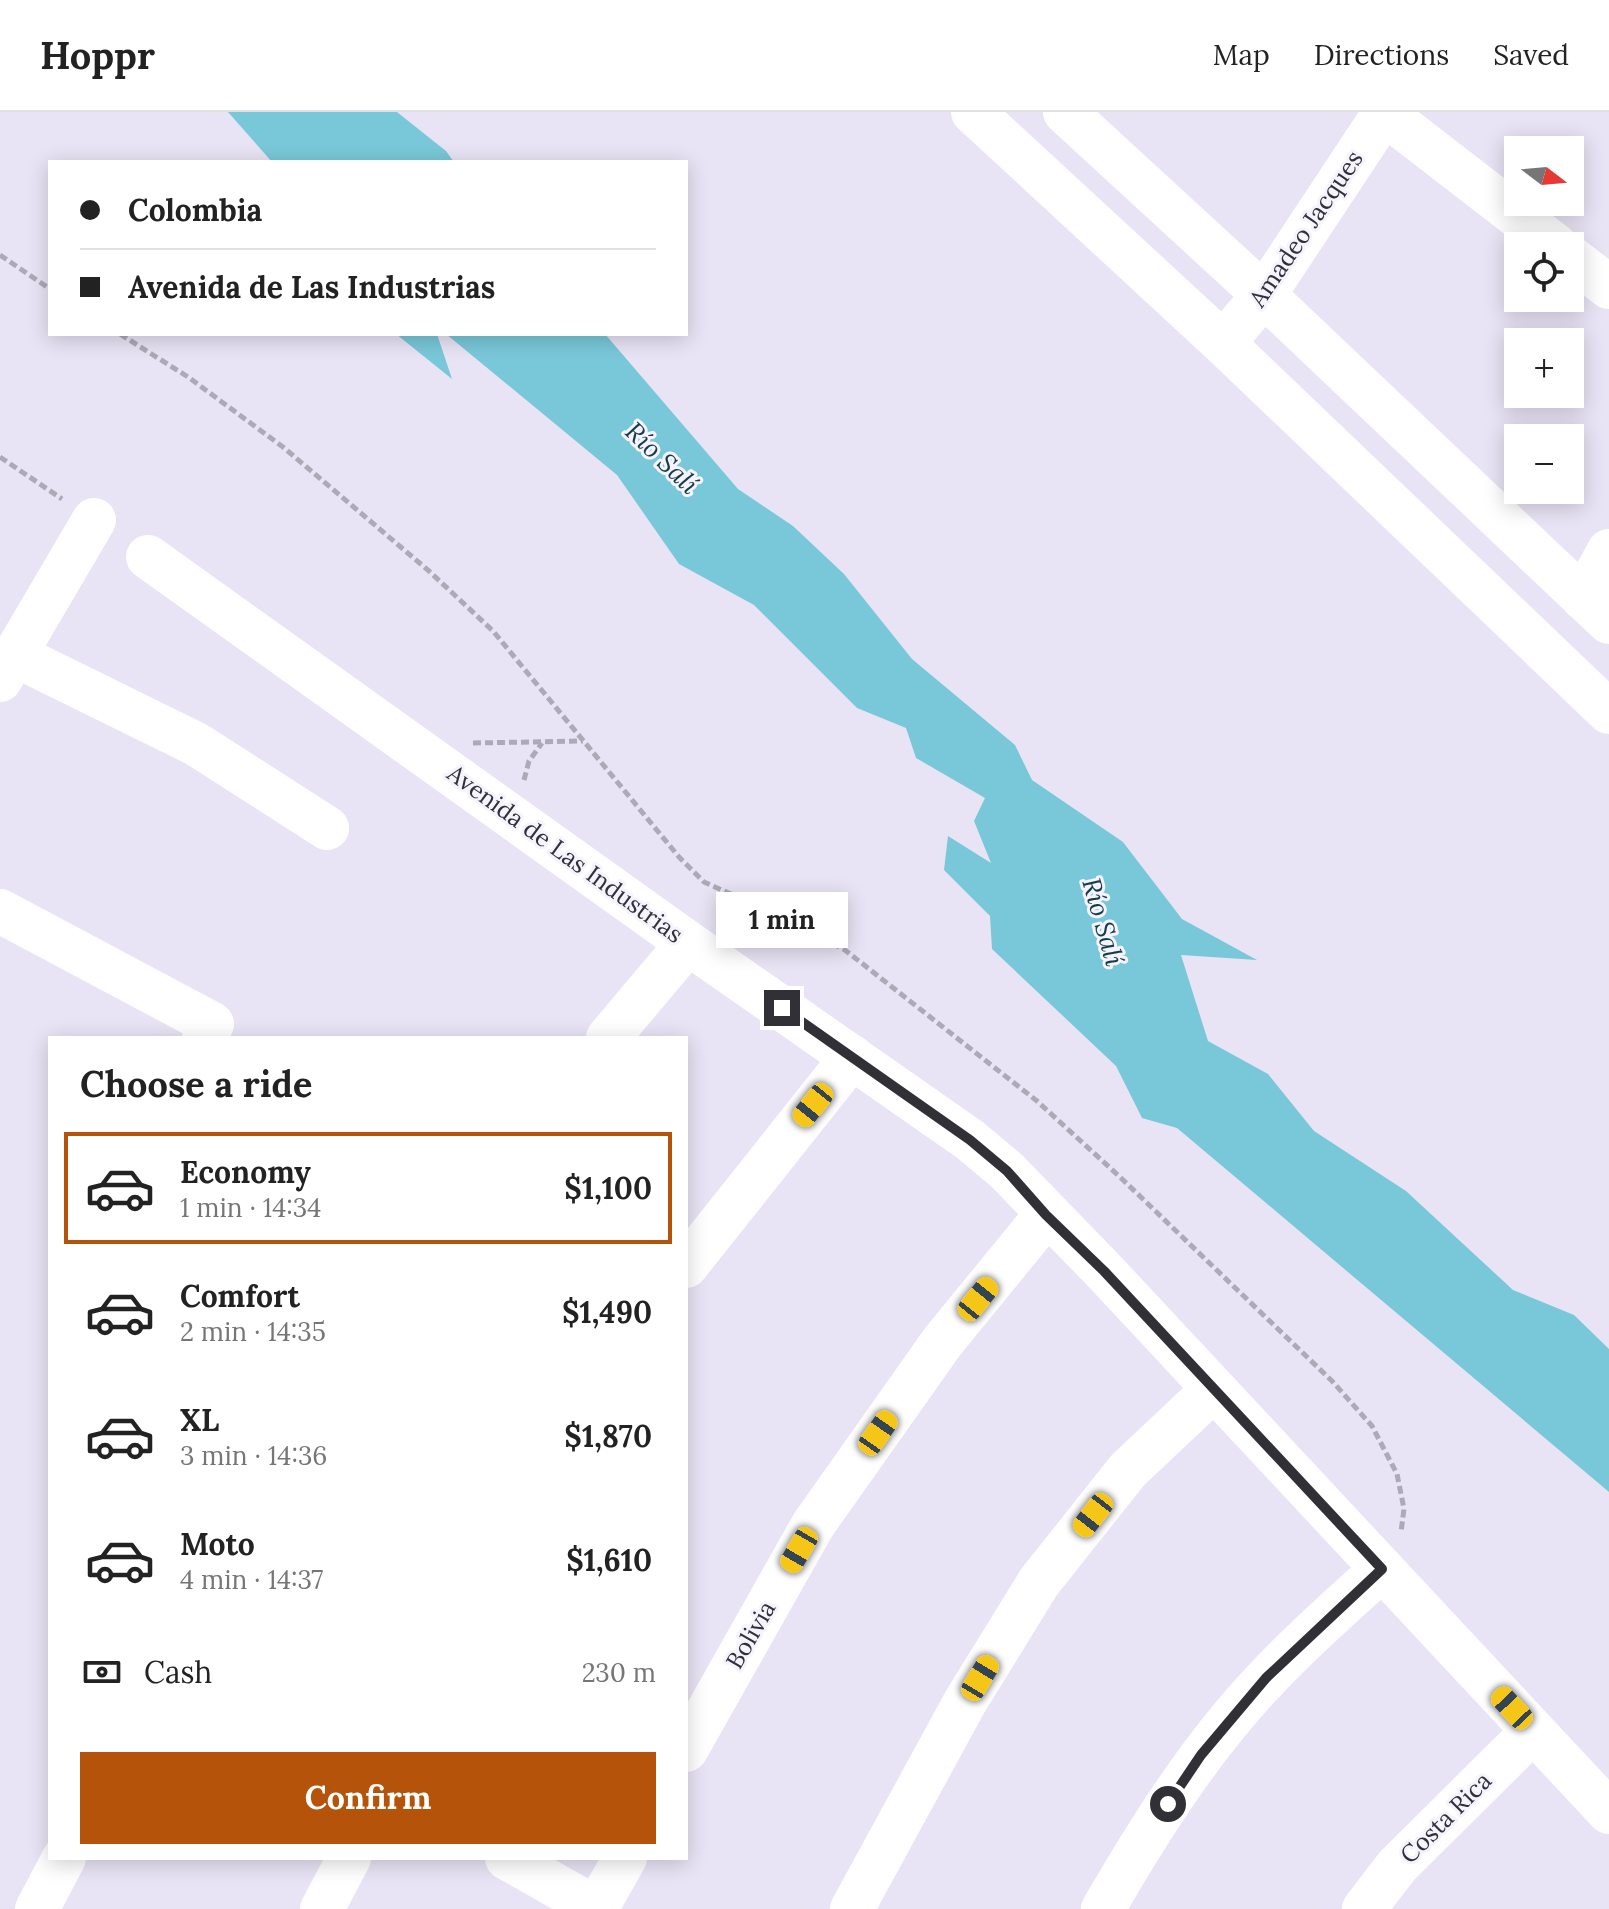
<!DOCTYPE html>
<html lang="en">
<head>
<meta charset="utf-8">
<style>
  body { margin:0; font-family:Lora,serif; background:#f2f2f2; color:#222; height:100vh; display:flex; flex-direction:column; font-size:30px; white-space:nowrap }
  * { box-sizing:border-box; margin:0 }
  p { font-size:26px; color:#767676 }
  .icon { flex:none; width:44px; height:44px; fill:none; stroke:currentColor; stroke-width:2; stroke-linecap:round; stroke-linejoin:round }
  .map { position:relative; flex:1; overflow:hidden }
  .sheet { position:absolute; left:48px; top:924px; width:640px; height:824px; display:flex; flex-direction:column; background:#fff; border-radius:0px; box-shadow:0 4px 20px #0003 }
  .sheet>* { flex:none }
  .banner { position:absolute; left:48px; top:48px; width:640px; height:176px; border-radius:0px; box-shadow:0 4px 20px #0003; display:grid; align-content:center; height:176px; padding:0 32px; background:#fff }
  .needle { width:52px; rotate:106deg }
  .buttons { position:absolute; left:1504px; top:24px; display:grid; gap:16px }
  .buttons a { display:grid; place-items:center; width:80px; height:80px; border-radius:0px; background:#fff; box-shadow:0 4px 20px #0003; font-size:40px }
  .end { position:absolute; width:36px; height:36px; margin:-18px; border:10px solid #313036; background:#fff; box-shadow:0 0 0 4px #fff }
  .from { border-radius:50% }
  .bubble { position:absolute; height:56px; border-radius:0px; background:#fff; box-shadow:0 4px 20px #0003; font-size:26px; font-weight:700; line-height:56px; text-align:center }
  .car { position:absolute; width:24px; height:48px; margin:-24px -12px; border-radius:10px; box-shadow:0 0 6px 2px #0007; background:linear-gradient(#f5c518 24%,#345 0 40%,#f5c518 0 76%,#345 0 86%,#f5c518 0) }
  .banner b { display:flex; align-items:center; gap:28px; height:76px; font-size:30px }
  .banner b+b { border-top:2px solid #e0e0e0 }
  .banner i { width:20px; height:20px; background:#222 }
  ul { padding:0; list-style:none }
  li { display:flex; align-items:center; gap:24px; height:112px; margin:0 16px 12px; padding:0 16px; border:4px solid transparent; border-radius:0px }
  li div { flex:1 }
  li b { display:block; font-size:30px }
  li em { font-style:normal; font-weight:700 }
  li.selected { border-color:#b45309 }
  li>.icon { width:72px; height:72px; stroke-width:1.5 }
  h2 { padding:0 32px; font-size:36px; line-height:96px }
  .pay { display:flex; align-items:center; gap:20px; height:88px; padding:0 32px; font-size:30px }
  .pay p { margin-inline-start:auto }
  .action { display:flex; gap:16px; margin-top:auto; padding:16px 32px }
  .action a { flex:1; height:92px; border-radius:0px; background:#b45309; color:#fff; font-size:32px; font-weight:700; line-height:92px; text-align:center }
  header { display:flex; align-items:center; gap:48px; box-sizing:border-box; height:112px; padding:0 40px; background:#fff; border-bottom:2px solid #e0e0e0 }
  header strong { font-size:38px }
  nav { display:flex; gap:44px; margin-inline-start:auto; font-size:28px }
  .map>svg:first-child { display:block }
  .water { fill:#79c8d9 }
  .lines { fill:none; stroke-linecap:round; stroke-linejoin:round }
  .path { stroke:#ada9b6; stroke-width:5; stroke-dasharray:8 4; stroke-linecap:butt }
  .minor { stroke:#fff; stroke-width:44 }
  .route { stroke:#313036; stroke-width:10 }
  .labels { text-anchor:middle; stroke-width:6; stroke-linejoin:round; paint-order:stroke }
  .street-label { font-size:24px; fill:#313036; stroke:#f5f3fd }
  .water-label { font-size:26px; font-style:italic; fill:#163d44; stroke:#f5f3fd }
</style>
</head>
<body>
<header>
<strong>Hoppr</strong>
<nav><a>Map</a><a>Directions</a><a>Saved</a></nav>
</header>
<div class="map">
<svg width="1609" height="1797" viewBox="0 0 1609 1797">
  <rect width="100%" height="100%" fill="#e9e4f5"/>
  <g class="water">
    <polygon points="228,0 397,0 446,39 454,50 272,50"/>
    <polygon points="396,222 437,222 452,267"/>
    <polygon points="446,222 605,222 738,377 793,414 844,462 912,547 1015,633 1032,668 1123,730 1182,807 1257,848 1181,843 1208,929 1268,962 1314,1019 1406,1079 1513,1178 1574,1203 1609,1237 1609,1380 1177,1016 1142,1006 1116,954 992,837 990,804 944,758 948,724 991,751 974,709 985,686 916,646 906,616 857,596 754,493 679,452 617,363"/>
  </g>
  <g class="lines">
    <g class="path">
      <polyline points="0,143 50,177"/>
      <polyline points="120,222 188,265 283,335 429,459 493,519 679,745 704,770 789,808 845,838 1037,989 1120,1065 1332,1269 1372,1314 1397,1362 1404,1397 1401,1420"/>
      <polyline points="0,345 62,387"/>
      <polyline points="473,631 583,629"/>
      <polyline points="524,668 529,649 542,631"/>
    </g>
    <g class="minor">
      <polyline points="973,0 1223,231 1609,600"/>
      <polyline points="1065,0 1264,183 1609,510"/>
      <polyline points="1384,1 1556,134"/>
      <polyline points="1570,145 1609,175"/>
      <polyline points="1223,231 1264,183 1385,0"/>
      <polyline points="148,445 688,831 970,1028 1007,1059 1104,1159 1609,1700"/>
      <polyline points="1583,486 1609,439"/>
      <polyline points="15,543 196,632 327,716"/>
      <polyline points="0,568 94,408"/>
      <polyline points="0,799 212,912 204,926"/>
      <polyline points="608,926 688,831"/>
      <polyline points="686,1154 852,945"/>
      <polyline points="686,1638 813,1413 943,1229 1046,1103"/>
      <polyline points="507,1746 597,1797"/>
      <polyline points="37,1797 64,1746"/>
      <polyline points="322,1797 349,1746"/>
      <polyline points="596,1797 625,1746"/>
      <polyline points="852,1797 965,1590 1039,1470 1128,1358 1214,1277"/>
      <path d="M1103,1797C1150,1716 1201,1635 1266,1567C1302,1528 1343,1493 1382,1457"/>
      <polyline points="1364,1797 1397,1754 1533,1619"/>
    </g>
  </g>
  <g class="lines">
    <polyline class="route" points="782,896 970,1028 1007,1059 1046,1103 1104,1159 1382,1457 1266,1566 1201,1643 1168,1692"/>
  </g>
  <g class="labels">
    <g class="street-label">
      <text transform="translate(1306 117) rotate(-56)" y="8">Amadeo Jacques</text>
      <text transform="translate(565 742) rotate(36)" y="8">Avenida de Las Industrias</text>
      <text transform="translate(751 1523) rotate(-60)" y="8">Bolivia</text>
      <text transform="translate(1446 1706) rotate(-45)" y="8">Costa Rica</text>
    </g>
    <g class="water-label">
      <text transform="translate(662 346) rotate(44)" y="9">Río Salí</text>
      <text transform="translate(1103 810) rotate(74)" y="9">Río Salí</text>
    </g>
  </g>
</svg>
<div class="buttons">
<a><svg class="needle" viewBox="-14 -14 28 28"><path d="M0-13l5 13h-10z" fill="#e53935"/><path d="M0 13l5-13h-10z" fill="#767676"/></svg></a>
<a><svg class="icon" aria-label="locate" viewBox="0 0 24 24"><circle cx="12" cy="12" r="6"/><path d="M12 2v4M12 18v4M2 12h4M18 12h4"/></svg></a>
<a>+</a>
<a>−</a>
</div>
<i class="end from" style="left:1168px;top:1692px"></i>
<i class="end" style="left:782px;top:896px"></i>
<div class="bubble" style="left:716px;top:780px;width:132px">1 min</div>
<i class="car" style="left:813px;top:993px;rotate:219deg"></i>
<i class="car" style="left:978px;top:1187px;rotate:39deg"></i>
<i class="car" style="left:878px;top:1321px;rotate:35deg"></i>
<i class="car" style="left:1093px;top:1403px;rotate:218deg"></i>
<i class="car" style="left:799px;top:1438px;rotate:210deg"></i>
<i class="car" style="left:980px;top:1566px;rotate:31deg"></i>
<i class="car" style="left:1512px;top:1596px;rotate:317deg"></i>
<div class="banner">
<b><i class="from"></i>Colombia</b>
<b><i></i>Avenida de Las Industrias</b>
</div>
<section class="sheet">
<h2>Choose a ride</h2>
<ul>
<li class="selected"><svg class="icon" aria-label="car" viewBox="0 0 24 24"><path d="M5 17H2v-5l4-1 3-4h7l3 4 3 1v5h-3M9 17h6M6 11h13"/><circle cx="7" cy="17" r="2"/><circle cx="17" cy="17" r="2"/></svg><div><b>Economy</b><p>1 min · 14:34</p></div><em>$1,100</em></li>
<li><svg class="icon" aria-label="car" viewBox="0 0 24 24"><path d="M5 17H2v-5l4-1 3-4h7l3 4 3 1v5h-3M9 17h6M6 11h13"/><circle cx="7" cy="17" r="2"/><circle cx="17" cy="17" r="2"/></svg><div><b>Comfort</b><p>2 min · 14:35</p></div><em>$1,490</em></li>
<li><svg class="icon" aria-label="car" viewBox="0 0 24 24"><path d="M5 17H2v-5l4-1 3-4h7l3 4 3 1v5h-3M9 17h6M6 11h13"/><circle cx="7" cy="17" r="2"/><circle cx="17" cy="17" r="2"/></svg><div><b>XL</b><p>3 min · 14:36</p></div><em>$1,870</em></li>
<li><svg class="icon" aria-label="car" viewBox="0 0 24 24"><path d="M5 17H2v-5l4-1 3-4h7l3 4 3 1v5h-3M9 17h6M6 11h13"/><circle cx="7" cy="17" r="2"/><circle cx="17" cy="17" r="2"/></svg><div><b>Moto</b><p>4 min · 14:37</p></div><em>$1,610</em></li>
</ul>
<div class="pay"><svg class="icon" aria-label="cash" viewBox="0 0 24 24"><path d="M3 7h18v10H3z"/><circle cx="12" cy="12" r="2"/></svg>Cash<p>230 m</p></div>
<div class="action"><a>Confirm</a></div>
</section>
</div>
</body>
</html>
